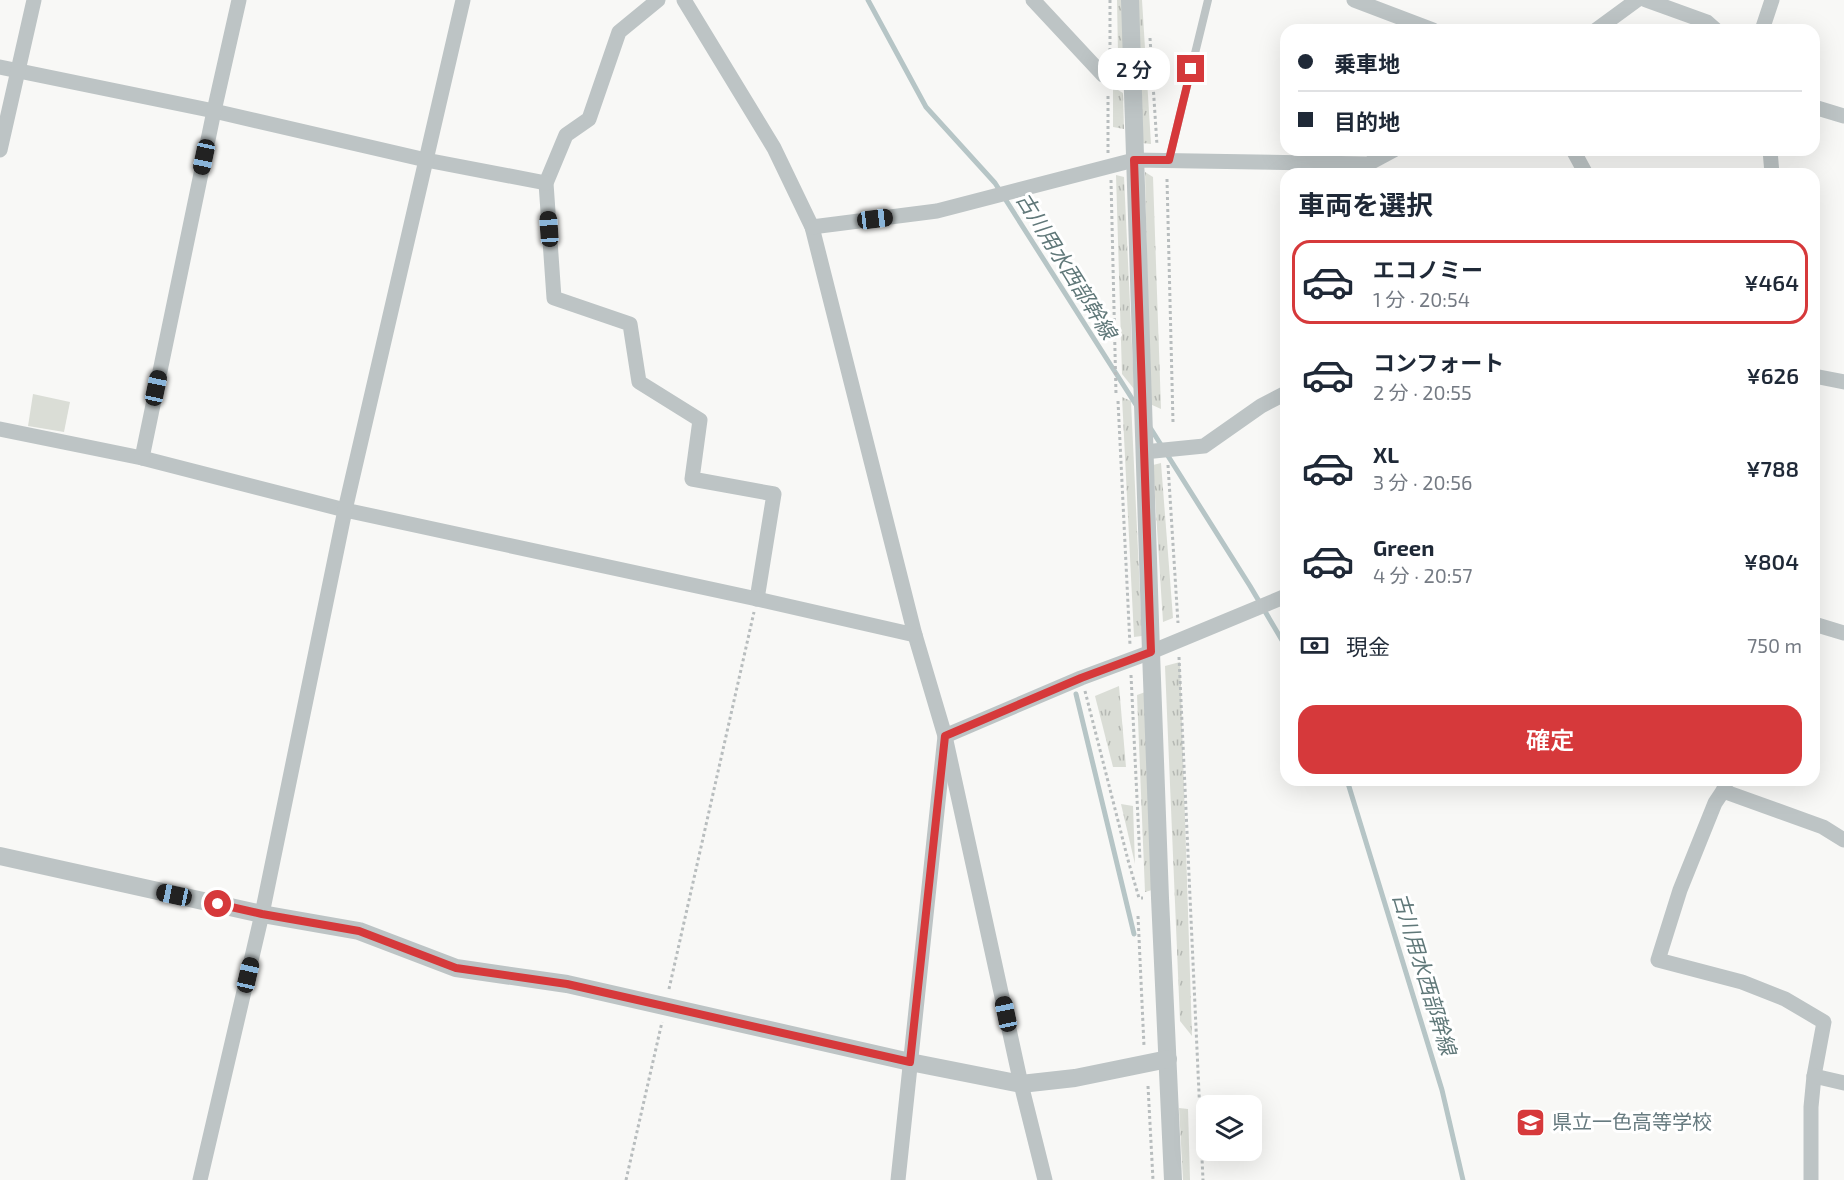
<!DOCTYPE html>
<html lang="ja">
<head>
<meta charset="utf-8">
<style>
  body { margin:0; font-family:"Exo 2","Noto Sans JP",sans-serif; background:#f2f2f3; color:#1f2937; height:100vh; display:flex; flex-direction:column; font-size:22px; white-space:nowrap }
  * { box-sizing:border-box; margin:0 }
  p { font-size:20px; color:#747a83 }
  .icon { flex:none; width:33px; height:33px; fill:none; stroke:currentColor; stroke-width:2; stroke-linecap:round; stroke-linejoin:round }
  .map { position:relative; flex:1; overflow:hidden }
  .sheet { position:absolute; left:1280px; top:168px; width:540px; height:618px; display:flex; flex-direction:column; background:#fff; border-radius:18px; box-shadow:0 6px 24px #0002 }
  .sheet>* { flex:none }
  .top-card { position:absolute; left:1280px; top:24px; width:540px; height:132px; border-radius:18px; box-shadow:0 6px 24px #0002; display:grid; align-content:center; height:132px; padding:0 18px; background:#fff }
  .controls { position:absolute; left:1196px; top:1095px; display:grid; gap:12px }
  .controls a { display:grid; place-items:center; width:66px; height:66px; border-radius:12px; background:#fff; box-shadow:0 6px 24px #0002; font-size:30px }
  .end { position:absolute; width:27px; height:27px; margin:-14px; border:8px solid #d6393b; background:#fff; box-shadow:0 0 0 3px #fff }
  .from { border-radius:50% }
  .bubble { position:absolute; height:42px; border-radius:18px; background:#fff; box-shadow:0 6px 24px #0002; font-size:20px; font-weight:600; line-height:42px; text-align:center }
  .car { position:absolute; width:18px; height:36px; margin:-18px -9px; border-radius:8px; box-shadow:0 0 4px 2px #0007; background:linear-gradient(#222 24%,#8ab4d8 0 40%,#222 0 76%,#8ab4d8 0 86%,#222 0) }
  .top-card b { display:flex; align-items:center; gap:21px; height:57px; font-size:22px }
  .top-card b+b { border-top:2px solid #e0e1e3 }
  .top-card i { width:15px; height:15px; background:#1f2937 }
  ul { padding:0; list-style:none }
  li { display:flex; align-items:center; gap:18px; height:84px; margin:0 12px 9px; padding:0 6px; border:3px solid transparent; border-radius:18px }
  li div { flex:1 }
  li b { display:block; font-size:22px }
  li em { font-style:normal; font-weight:600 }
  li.active { border-color:#d6393b }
  li>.icon { width:54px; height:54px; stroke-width:1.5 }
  h2 { padding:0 18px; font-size:27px; line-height:72px }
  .pay { display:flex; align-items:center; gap:15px; height:66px; padding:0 18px; font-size:22px }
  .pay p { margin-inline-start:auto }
  .action { display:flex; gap:12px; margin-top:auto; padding:12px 18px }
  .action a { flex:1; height:69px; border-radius:18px; background:#d6393b; color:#fff; font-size:24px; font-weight:600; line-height:69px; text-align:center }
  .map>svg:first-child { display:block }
  .grass { fill:url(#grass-tufts) }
  .park { fill:#daddd6 }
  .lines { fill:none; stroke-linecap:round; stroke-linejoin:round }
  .stream { stroke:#b6c5c6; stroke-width:5 }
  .path { stroke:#b8bdbe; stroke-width:3; stroke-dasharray:3 3; stroke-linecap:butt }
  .service { stroke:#bdc4c5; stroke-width:8 }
  .minor { stroke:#bdc4c5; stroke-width:15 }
  .tertiary { stroke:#bdc4c5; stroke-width:18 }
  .route { stroke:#d6393b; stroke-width:8 }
  .labels { text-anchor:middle; stroke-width:6; stroke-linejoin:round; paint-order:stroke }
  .poi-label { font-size:20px; fill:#667a7f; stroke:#fff; text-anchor:start }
  .water-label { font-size:21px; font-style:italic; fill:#607879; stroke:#fff }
</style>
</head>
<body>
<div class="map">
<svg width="1844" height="1180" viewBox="0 0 1844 1180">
  <defs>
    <pattern id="grass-tufts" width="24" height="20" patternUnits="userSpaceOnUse" patternTransform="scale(1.5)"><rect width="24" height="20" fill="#daddd6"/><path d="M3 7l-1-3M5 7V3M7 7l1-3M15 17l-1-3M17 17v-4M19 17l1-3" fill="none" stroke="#b5b8b3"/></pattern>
  </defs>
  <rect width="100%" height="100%" fill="#f8f8f6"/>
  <g class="grass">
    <polygon points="1117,0 1123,0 1124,56 1118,55"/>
    <polygon points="1135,0 1142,0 1151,144 1142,143"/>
    <polygon points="1113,87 1123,93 1124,129 1113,127"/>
    <polygon points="1145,172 1153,177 1161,409 1150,404"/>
    <polygon points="1116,175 1124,177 1134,389 1122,374"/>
    <polygon points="1122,397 1131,401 1142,636 1134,637"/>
    <polygon points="1161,463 1173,618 1163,622 1153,465"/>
    <polygon points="1180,662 1192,1036 1180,1021 1165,666"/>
    <polygon points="1119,686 1126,767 1113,767 1095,696"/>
    <polygon points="1148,691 1152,890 1145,892 1137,695"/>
    <polygon points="1121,804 1133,806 1135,864"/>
    <polygon points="1179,1108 1188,1109 1190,1180 1183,1180"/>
  </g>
  <polygon class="park" points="33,394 70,402 64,432 28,426"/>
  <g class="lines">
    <g class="stream">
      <polyline points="868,0 926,107 995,183 1138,408"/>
      <polyline points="1151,429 1250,586 1286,647"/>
      <polyline points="1076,694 1134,934"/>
      <polyline points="1347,780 1442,1090 1463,1180"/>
    </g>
    <g class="path">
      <polyline points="1110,0 1110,61"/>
      <polyline points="1150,38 1157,145"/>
      <polyline points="1108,153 1108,93"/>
      <polyline points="1167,179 1173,422"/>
      <polyline points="1111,180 1116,394"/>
      <polyline points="1118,401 1130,645"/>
      <polyline points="1168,465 1178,623"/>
      <polyline points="1179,657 1203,1180"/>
      <polyline points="1131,675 1140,860"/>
      <polyline points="1085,691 1128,860 1139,898 1143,898"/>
      <polyline points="1138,916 1144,1046"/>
      <polyline points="669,989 754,612"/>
      <polyline points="1148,1086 1153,1180"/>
      <polyline points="626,1180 662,1022"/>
    </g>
    <polyline class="service" points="1169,160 1208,0"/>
    <g class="minor">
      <polyline points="658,0 619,32 589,119 566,135 546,183 554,298 630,324 639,382 700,420 692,479 774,494 757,599"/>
      <polyline points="684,0 774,148 812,227 915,635 945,736 1021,1084 1045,1180"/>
      <polyline points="1033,0 1103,75 1132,85"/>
      <polyline points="1354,0 1433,30"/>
      <polyline points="1646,0 1707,22 1716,30"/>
      <polyline points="1596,30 1637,0"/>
      <polyline points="1762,30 1772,0"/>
      <polyline points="0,67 214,111 426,160 546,183"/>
      <polyline points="1814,107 1844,116"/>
      <polyline points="0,150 34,0"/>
      <polyline points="1573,150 1586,174"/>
      <polyline points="1770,150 1772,174"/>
      <polyline points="812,227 937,211 1134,160 1368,164 1394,150"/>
      <polyline points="1814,376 1844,382"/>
      <polyline points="0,429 142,458 345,510 757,599 915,635"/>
      <polyline points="1144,452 1204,446 1261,406 1286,393"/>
      <polyline points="142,458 214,111 239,0"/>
      <polyline points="1814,624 1844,633"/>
      <polyline points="1727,780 1723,791 1715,803 1680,890 1658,960 1742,982 1785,999 1824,1022 1814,1076 1811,1107 1811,1180"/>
      <polyline points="1723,791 1823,827 1844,840"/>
      <polyline points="1814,1076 1844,1083"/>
      <polyline points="200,1180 262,914 345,510 463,0"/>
      <polyline points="898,1180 945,736 1081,678 1151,652 1286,596"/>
    </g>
    <g class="tertiary">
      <polyline points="1130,0 1151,652 1160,898 1173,1180"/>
      <polyline points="0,856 262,914 359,931 456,968 567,984 910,1062 1021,1084 1075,1078 1168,1059"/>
    </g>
  </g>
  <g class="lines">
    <polyline class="route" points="218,904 262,914 359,931 456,968 567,984 910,1062 945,736 1081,678 1151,652 1134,160 1169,160 1191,69"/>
  </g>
  <defs>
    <symbol id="school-square" viewBox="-11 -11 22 22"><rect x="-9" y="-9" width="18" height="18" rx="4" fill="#d6393b" stroke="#fff"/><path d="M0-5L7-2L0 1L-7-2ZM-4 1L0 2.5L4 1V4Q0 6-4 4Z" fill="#fff"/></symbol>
  </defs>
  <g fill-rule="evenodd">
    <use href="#school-square" x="1514" y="1106" width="33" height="33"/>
  </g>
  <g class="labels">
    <g class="poi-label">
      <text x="1552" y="1129">県立一色高等学校</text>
    </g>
    <g class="water-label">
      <text transform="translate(1066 266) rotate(58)" y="7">古川用水西部幹線</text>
      <text transform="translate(1424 974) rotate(73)" y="7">古川用水西部幹線</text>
    </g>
  </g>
</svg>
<div class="controls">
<a><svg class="icon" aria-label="layers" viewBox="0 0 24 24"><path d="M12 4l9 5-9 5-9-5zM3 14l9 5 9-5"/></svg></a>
</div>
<i class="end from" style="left:218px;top:904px"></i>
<i class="end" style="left:1191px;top:69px"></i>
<div class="bubble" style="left:1098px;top:48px;width:72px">2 分</div>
<i class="car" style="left:204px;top:157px;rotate:192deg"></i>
<i class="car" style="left:875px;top:219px;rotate:83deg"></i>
<i class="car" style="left:549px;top:229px;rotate:356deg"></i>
<i class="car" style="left:156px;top:388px;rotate:12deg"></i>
<i class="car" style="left:174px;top:895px;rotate:282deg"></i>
<i class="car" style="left:248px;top:975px;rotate:13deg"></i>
<i class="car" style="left:1006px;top:1014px;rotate:348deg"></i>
<div class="top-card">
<b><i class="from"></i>乗車地</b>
<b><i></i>目的地</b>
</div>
<section class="sheet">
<h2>車両を選択</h2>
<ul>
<li class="active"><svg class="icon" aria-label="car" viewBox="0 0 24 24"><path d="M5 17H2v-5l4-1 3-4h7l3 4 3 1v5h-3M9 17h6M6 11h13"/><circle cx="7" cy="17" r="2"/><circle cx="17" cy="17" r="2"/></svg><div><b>エコノミー</b><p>1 分 · 20:54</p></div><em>¥464</em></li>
<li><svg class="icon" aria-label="car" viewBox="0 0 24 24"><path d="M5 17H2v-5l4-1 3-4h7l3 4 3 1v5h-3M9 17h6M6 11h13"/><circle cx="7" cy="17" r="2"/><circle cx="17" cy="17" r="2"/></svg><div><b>コンフォート</b><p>2 分 · 20:55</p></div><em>¥626</em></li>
<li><svg class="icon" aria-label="car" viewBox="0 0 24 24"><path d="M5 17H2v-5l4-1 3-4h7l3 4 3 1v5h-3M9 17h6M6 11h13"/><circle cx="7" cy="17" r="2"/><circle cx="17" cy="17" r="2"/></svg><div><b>XL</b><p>3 分 · 20:56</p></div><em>¥788</em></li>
<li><svg class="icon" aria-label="car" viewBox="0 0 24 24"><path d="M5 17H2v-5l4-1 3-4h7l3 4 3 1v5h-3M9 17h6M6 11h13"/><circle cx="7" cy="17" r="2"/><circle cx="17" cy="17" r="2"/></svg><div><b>Green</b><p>4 分 · 20:57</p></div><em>¥804</em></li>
</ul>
<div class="pay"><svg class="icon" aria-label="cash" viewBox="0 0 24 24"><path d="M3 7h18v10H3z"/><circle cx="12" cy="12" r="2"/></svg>現金<p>750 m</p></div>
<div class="action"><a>確定</a></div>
</section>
</div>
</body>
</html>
